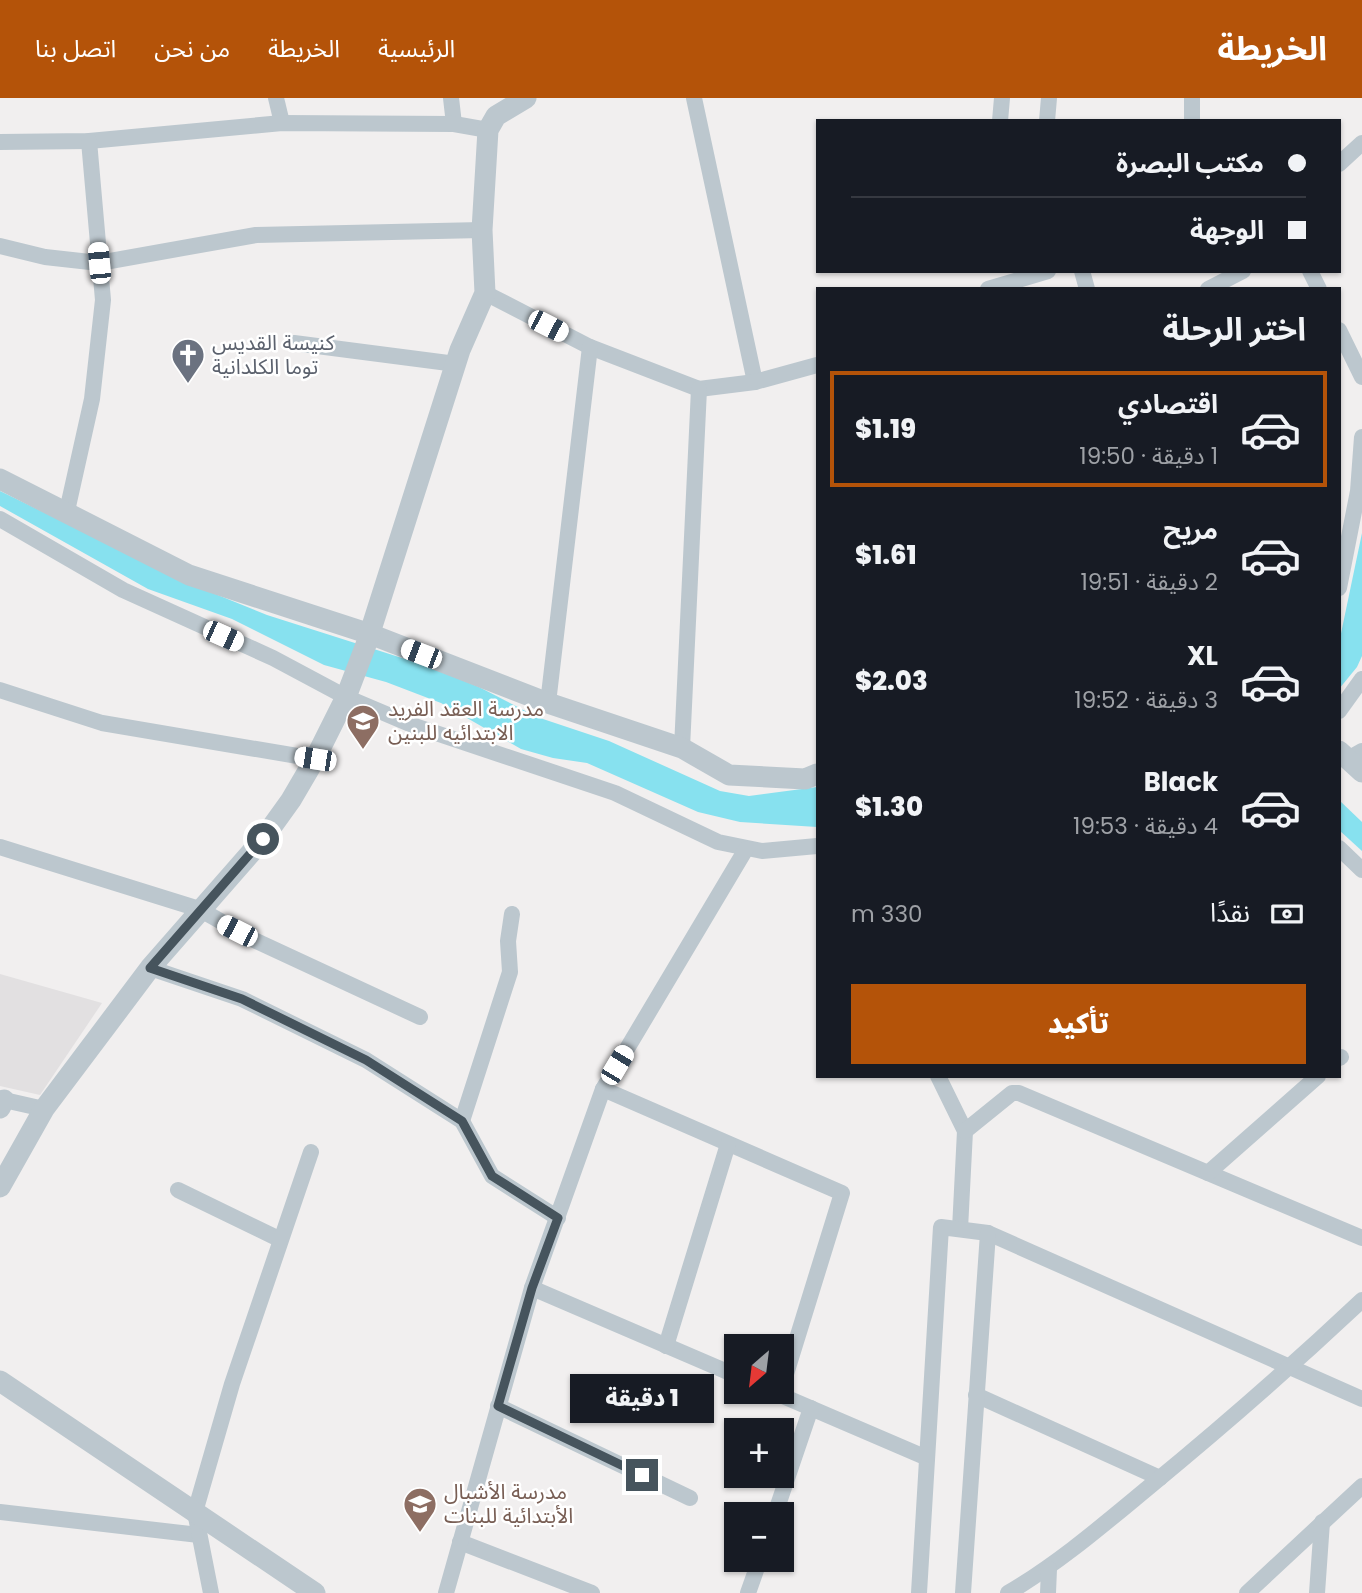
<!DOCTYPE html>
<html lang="ar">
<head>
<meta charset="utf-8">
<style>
  body { margin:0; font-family:Poppins,"Noto Sans Arabic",sans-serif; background:#242831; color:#f1f3f6; direction:rtl; height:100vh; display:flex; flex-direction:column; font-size:26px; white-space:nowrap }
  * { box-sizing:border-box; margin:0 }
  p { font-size:23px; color:#9ea1a6 }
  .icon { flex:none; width:38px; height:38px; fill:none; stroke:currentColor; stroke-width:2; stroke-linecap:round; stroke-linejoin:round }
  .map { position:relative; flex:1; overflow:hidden; direction:ltr }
  .drawer { position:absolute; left:816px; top:189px; width:525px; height:791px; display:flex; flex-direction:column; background:#171b24; border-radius:0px; box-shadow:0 2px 5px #0004; direction:rtl }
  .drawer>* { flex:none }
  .hud { position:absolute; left:816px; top:21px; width:525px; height:154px; border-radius:0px; box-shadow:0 2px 5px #0004; direction:rtl; display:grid; align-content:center; height:154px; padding:0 35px; background:#171b24 }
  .needle { width:46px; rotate:208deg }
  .tools { position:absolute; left:724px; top:1236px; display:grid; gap:14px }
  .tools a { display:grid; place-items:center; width:70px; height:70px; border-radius:0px; background:#171b24; box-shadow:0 2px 5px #0004; font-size:35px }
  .end { position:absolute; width:32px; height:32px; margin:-16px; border:9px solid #46545d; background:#fff; box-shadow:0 0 0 4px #fff }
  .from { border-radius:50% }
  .bubble { position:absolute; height:49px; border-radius:0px; background:#171b24; box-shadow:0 2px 5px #0004; font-size:23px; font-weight:800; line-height:49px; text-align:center; direction:rtl }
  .car { position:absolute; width:21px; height:42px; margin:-21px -10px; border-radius:9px; box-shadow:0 0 5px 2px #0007; background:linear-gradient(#fff 24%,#345 0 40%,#fff 0 76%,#345 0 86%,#fff 0) }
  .hud b { display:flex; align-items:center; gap:24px; height:66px; font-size:26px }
  .hud b+b { border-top:2px solid #363941 }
  .hud i { width:18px; height:18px; background:#f1f3f6 }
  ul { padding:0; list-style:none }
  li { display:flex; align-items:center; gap:21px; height:116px; margin:0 14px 10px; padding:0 21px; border:4px solid transparent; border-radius:0px }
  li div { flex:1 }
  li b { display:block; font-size:26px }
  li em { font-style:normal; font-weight:800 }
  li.selected { border-color:#b45309 }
  li>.icon { width:63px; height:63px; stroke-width:1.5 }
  h2 { padding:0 35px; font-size:32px; line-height:84px }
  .pay { display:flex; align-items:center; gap:18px; height:77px; padding:0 35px; font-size:26px }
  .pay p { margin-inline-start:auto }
  .button { display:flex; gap:14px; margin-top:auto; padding:14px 35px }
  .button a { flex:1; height:80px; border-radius:0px; background:#b45309; color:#fff; font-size:28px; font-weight:800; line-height:80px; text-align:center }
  header { display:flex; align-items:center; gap:42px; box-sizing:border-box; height:98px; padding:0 35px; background:#b45309; color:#fff }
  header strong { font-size:33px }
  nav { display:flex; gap:38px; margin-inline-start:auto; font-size:24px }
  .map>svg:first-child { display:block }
  .education { fill:#e2e0e1 }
  .water { fill:#87e1ef }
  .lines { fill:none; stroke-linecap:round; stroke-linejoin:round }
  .minor { stroke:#bcc7ce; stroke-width:16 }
  .tertiary { stroke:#bcc7ce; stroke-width:21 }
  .route { stroke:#46545d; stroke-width:9 }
  .labels { text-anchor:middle; stroke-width:5; stroke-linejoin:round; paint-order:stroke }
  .worship-label { font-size:21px; fill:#5b616d; stroke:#fff; text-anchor:start }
  .education-label { font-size:21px; fill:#785e54; stroke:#fff; text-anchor:start }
</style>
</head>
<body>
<header>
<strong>الخريطة</strong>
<nav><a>الرئيسية</a><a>الخريطة</a><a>من نحن</a><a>اتصل بنا</a></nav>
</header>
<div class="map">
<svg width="1362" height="1495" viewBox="0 0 1362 1495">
  <rect width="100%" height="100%" fill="#f1efef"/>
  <polygon class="education" points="0,876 102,905 40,997 0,988"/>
  <g class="water">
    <polygon points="0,393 198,489 267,517 424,567 479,589 537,619 609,643 720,693 749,698 817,689 817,729 740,724 698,714 587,665 553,660 521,651 441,605 386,584 324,567 232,521 148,491 0,408"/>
    <polygon points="1362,435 1362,558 1357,569 1339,591 1339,545"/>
    <polygon points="1339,702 1362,724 1362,753 1339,732"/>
  </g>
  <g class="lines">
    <g class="minor">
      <polyline points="276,0 282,25"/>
      <polyline points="451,0 454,26"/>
      <polyline points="694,0 755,284"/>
      <polyline points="1000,23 1002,0"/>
      <polyline points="1047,23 1049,0"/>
      <polyline points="1192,23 1192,0"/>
      <polyline points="0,44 89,43 282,25 454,26 488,32"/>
      <polyline points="1339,66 1362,45"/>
      <polyline points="0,148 45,159 99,165 256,137 482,132"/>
      <polyline points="1082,173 1087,191"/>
      <polyline points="1310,173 1319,191"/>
      <polyline points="988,191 1048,173"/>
      <polyline points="1208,191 1243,173"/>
      <polyline points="485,195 590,249 699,291 755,284 817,267"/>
      <polyline points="1339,232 1362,279"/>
      <polyline points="294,245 456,266"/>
      <polyline points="67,413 92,301 103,202 89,43"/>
      <polyline points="0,421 123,492 273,560 346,599 412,627 615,695 718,744 762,753 817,748"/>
      <polyline points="1339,490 1358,393 1362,339"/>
      <polyline points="0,592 102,625 315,661"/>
      <polyline points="548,605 590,249"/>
      <polyline points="1339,613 1362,581"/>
      <polyline points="682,650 699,291"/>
      <polyline points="1348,661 1362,653"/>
      <polyline points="0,749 199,811 254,842 420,919"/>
      <polyline points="1339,750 1362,772"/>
      <polyline points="150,870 242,901 366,962 462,1023 492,1078 558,1120"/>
      <polyline points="1339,960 1341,959"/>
      <polyline points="938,978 965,1033 960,1131"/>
      <polyline points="603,991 842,1095 782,1289"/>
      <polyline points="0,1001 44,1011"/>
      <polyline points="462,1023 510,874 508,843 512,816"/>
      <polyline points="965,1033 1012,995 1019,995 1362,1140"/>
      <polyline points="1208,1075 1318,978"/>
      <polyline points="178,1092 279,1141"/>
      <polyline points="532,1190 737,1278"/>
      <polyline points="666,1248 728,1046"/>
      <polyline points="771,1293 927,1360"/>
      <polyline points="976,1297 1160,1380"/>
      <polyline points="498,1308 690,1400"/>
      <polyline points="0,1414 199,1437"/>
      <polyline points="775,1416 811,1310"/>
      <polyline points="460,1444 592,1495"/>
      <polyline points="211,1495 195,1414 232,1286 311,1054"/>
      <polyline points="446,1495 532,1190 603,991 746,751"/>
      <polyline points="748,1495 760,1461"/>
      <polyline points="919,1495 941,1129 988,1135 1362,1301"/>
      <polyline points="963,1495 988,1135"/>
      <path d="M1008,1495C1059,1465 1103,1427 1149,1389C1222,1329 1293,1267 1362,1202"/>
      <polyline points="1048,1495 1049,1471"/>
      <polyline points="1247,1495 1362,1388"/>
      <polyline points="1317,1495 1322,1424"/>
    </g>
    <g class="tertiary">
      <polyline points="0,381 189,477 370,536 548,605 682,650 729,677 805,681 817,676"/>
      <polyline points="1339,653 1362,674"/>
      <polyline points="0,1010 4,1002"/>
      <polyline points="0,1089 44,1011 150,870 263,741 291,702 315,661 346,599 367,544 460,252 485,195 482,132 488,32 496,18 526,0"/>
      <polyline points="0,1283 315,1495"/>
    </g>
  </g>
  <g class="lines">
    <polyline class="route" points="263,741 150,870 242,901 366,962 462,1023 492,1078 558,1120 532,1190 498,1308 642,1377"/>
  </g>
  <defs>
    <symbol id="church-pin" viewBox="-11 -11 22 30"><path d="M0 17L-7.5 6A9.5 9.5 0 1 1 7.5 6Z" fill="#6b7280" stroke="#fff"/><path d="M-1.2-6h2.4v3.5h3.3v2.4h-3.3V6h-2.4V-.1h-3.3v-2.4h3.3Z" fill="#fff"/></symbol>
    <symbol id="school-pin" viewBox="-11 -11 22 30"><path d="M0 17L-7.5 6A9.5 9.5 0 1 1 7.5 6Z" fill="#8d6e63" stroke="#fff"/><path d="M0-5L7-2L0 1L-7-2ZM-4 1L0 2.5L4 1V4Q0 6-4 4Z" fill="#fff"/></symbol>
  </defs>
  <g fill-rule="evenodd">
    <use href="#church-pin" x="169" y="238" width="38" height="52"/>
    <use href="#school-pin" x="344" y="604" width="38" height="52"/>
    <use href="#school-pin" x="401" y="1387" width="38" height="52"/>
  </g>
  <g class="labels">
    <g class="worship-label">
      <text x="212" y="252">كنيسة القديس<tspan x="212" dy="24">توما الكلدانية</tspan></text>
    </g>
    <g class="education-label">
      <text x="388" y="618">مدرسة العقد الفريد<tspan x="388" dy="24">الابتدائيه للبنين</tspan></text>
      <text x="444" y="1401">مدرسة الأشبال<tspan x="444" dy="24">الأبتدائية للبنات</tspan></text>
    </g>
  </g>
</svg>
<div class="tools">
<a><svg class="needle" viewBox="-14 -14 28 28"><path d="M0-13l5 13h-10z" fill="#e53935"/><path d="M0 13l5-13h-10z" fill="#9ea1a6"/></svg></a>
<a>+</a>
<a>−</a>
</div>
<i class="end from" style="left:263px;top:741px"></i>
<i class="end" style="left:642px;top:1377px"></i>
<div class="bubble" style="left:570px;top:1276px;width:144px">1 دقيقة</div>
<i class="car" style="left:99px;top:165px;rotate:355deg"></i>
<i class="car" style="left:548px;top:228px;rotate:117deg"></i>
<i class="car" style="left:223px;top:538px;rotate:114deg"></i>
<i class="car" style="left:421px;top:556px;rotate:291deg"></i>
<i class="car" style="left:315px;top:661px;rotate:279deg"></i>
<i class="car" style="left:237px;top:833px;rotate:297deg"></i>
<i class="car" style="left:617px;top:967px;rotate:31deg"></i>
<div class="hud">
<b><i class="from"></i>مكتب البصرة</b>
<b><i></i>الوجهة</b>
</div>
<section class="drawer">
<h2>اختر الرحلة</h2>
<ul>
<li class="selected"><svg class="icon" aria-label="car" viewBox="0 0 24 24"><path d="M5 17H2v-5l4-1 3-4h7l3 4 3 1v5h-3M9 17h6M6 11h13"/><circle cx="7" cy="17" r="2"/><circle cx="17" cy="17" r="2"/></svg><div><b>اقتصادي</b><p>1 دقيقة · 19:50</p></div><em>$1.19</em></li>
<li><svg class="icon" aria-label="car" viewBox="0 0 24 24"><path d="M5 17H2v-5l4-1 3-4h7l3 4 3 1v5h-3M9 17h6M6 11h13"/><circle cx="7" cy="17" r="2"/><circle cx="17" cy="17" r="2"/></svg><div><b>مريح</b><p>2 دقيقة · 19:51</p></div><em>$1.61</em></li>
<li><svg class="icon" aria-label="car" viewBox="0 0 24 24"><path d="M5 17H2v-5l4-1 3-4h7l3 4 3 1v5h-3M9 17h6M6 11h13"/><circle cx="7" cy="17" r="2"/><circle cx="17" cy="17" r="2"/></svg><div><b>XL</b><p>3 دقيقة · 19:52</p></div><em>$2.03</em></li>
<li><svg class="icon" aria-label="car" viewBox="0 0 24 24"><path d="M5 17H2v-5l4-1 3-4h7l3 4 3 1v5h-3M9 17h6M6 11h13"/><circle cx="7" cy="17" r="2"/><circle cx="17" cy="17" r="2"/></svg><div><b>Black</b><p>4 دقيقة · 19:53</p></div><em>$1.30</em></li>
</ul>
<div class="pay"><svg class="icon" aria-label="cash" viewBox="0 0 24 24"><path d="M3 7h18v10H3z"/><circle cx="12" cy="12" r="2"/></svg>نقدًا<p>330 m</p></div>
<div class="button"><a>تأكيد</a></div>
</section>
</div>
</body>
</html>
